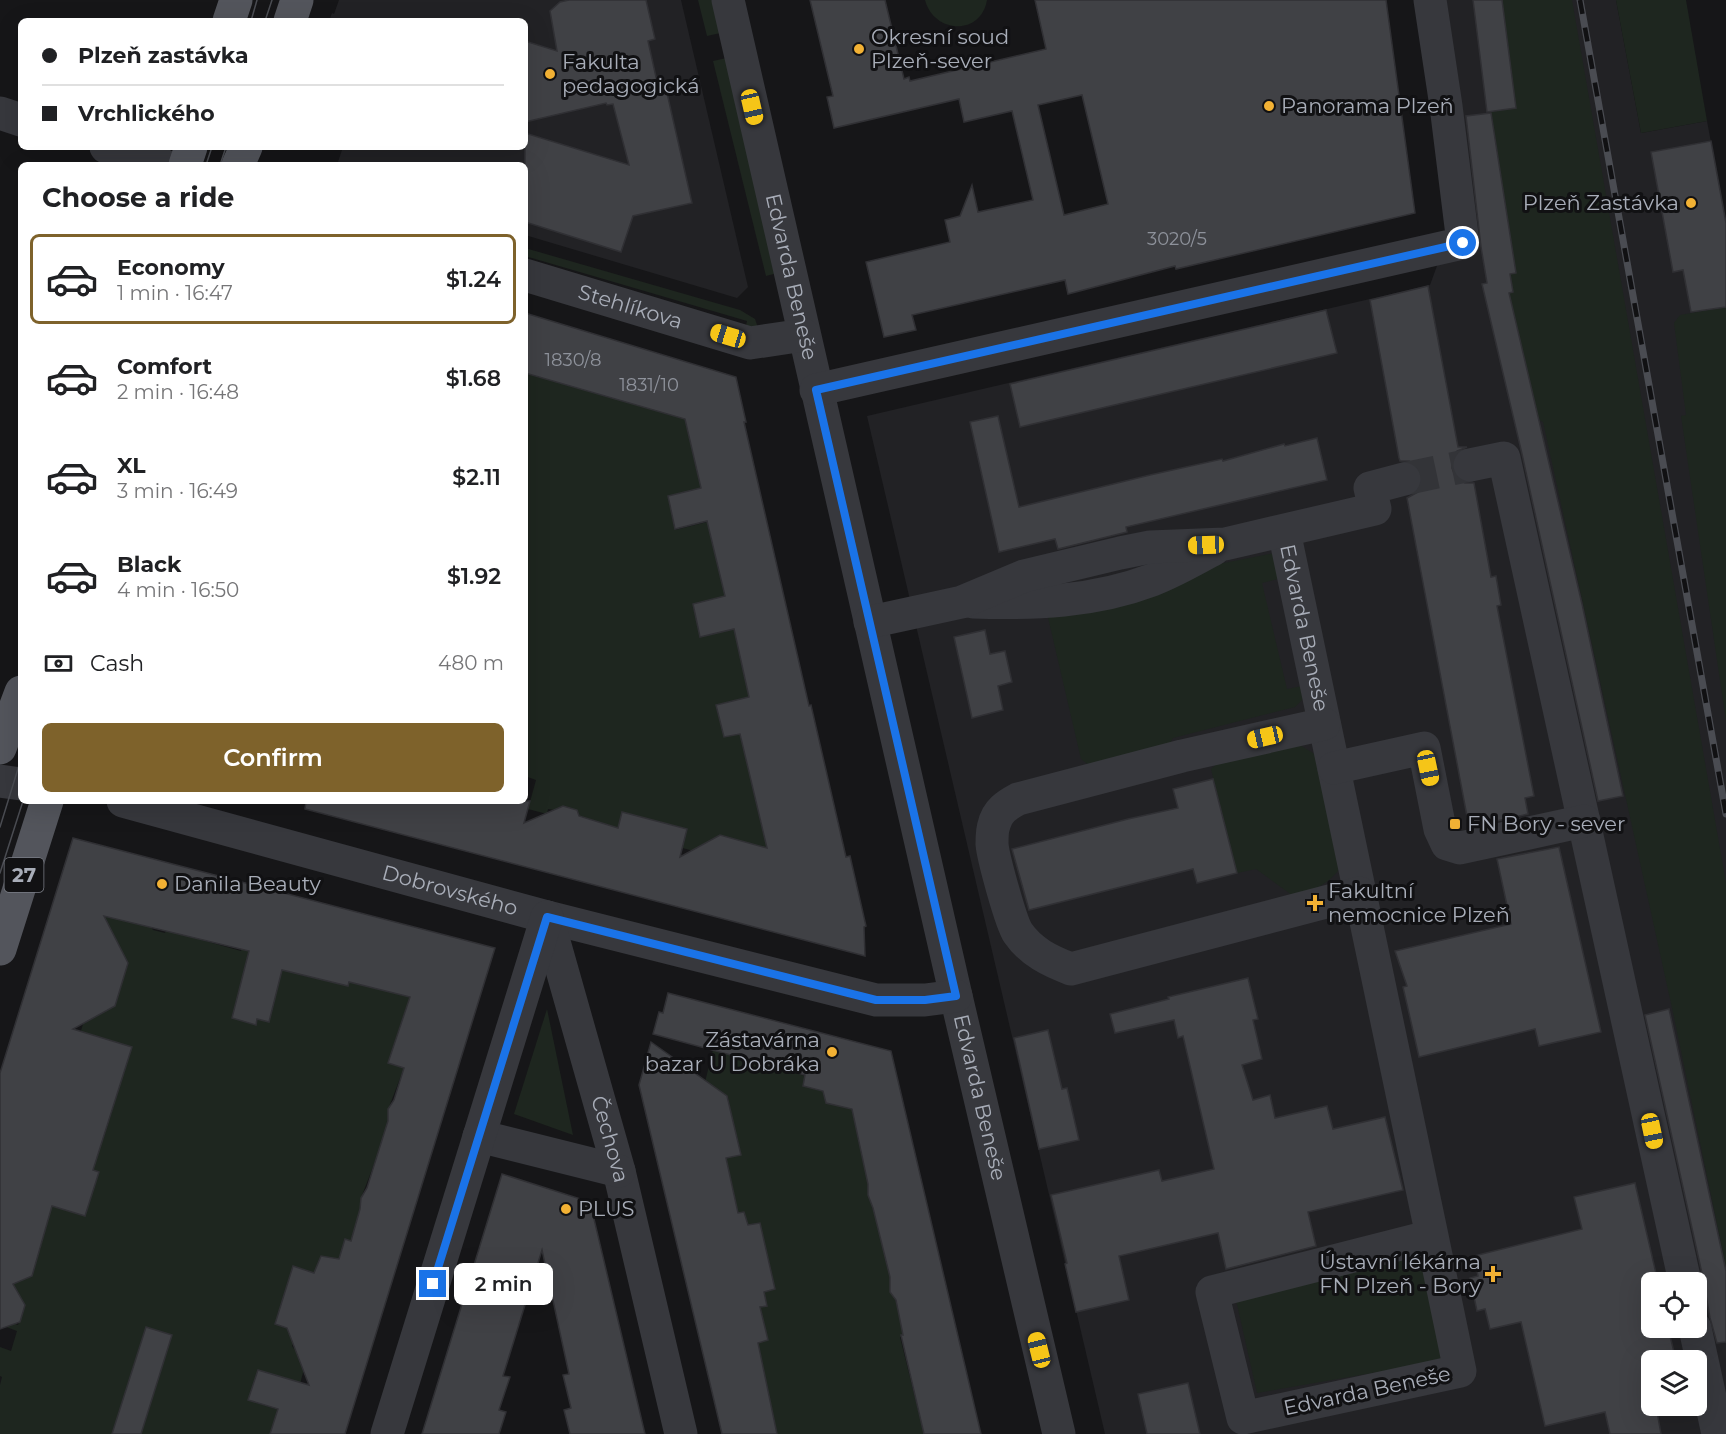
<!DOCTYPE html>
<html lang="en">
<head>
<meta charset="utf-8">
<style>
  body { margin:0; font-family:Montserrat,sans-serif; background:#f2f2f2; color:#202124; height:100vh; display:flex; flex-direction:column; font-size:22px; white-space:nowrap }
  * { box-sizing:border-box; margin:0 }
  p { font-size:20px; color:#757577 }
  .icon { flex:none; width:33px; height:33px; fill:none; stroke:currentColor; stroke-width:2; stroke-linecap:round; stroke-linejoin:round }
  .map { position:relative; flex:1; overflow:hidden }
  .details { position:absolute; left:18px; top:162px; width:510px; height:642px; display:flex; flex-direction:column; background:#fff; border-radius:9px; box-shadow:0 6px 24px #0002 }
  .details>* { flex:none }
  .guide { position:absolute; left:18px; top:18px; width:510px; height:132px; border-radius:9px; box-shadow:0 6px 24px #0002; display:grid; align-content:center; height:132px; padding:0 24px; background:#fff }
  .fabs { position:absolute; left:1641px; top:1272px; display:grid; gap:12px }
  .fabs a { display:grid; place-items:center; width:66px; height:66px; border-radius:9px; background:#fff; box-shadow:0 6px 24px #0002; font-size:30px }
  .end { position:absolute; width:27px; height:27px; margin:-14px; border:8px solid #1a73e8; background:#fff; box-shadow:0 0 0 3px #fff }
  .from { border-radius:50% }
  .bubble { position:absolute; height:42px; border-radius:9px; background:#fff; box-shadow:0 6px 24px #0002; font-size:20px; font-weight:600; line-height:42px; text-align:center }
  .car { position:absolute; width:18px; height:36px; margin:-18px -9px; border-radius:8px; box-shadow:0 0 4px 2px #0007; background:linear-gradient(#f5c518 24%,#345 0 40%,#f5c518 0 76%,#345 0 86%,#f5c518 0) }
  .guide b { display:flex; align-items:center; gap:21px; height:57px; font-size:22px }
  .guide b+b { border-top:2px solid #e0e0e0 }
  .guide i { width:15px; height:15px; background:#202124 }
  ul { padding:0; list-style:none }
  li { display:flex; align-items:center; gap:18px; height:90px; margin:0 12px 9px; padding:0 12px; border:3px solid transparent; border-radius:9px }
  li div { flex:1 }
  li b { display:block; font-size:22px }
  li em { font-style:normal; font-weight:600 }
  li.current { border-color:#7e622b }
  li>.icon { width:54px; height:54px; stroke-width:1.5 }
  h2 { padding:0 24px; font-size:27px; line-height:72px }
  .pay { display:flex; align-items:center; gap:15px; height:66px; padding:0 24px; font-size:22px }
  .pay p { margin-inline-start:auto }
  .primary-button { display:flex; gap:12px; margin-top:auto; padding:12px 24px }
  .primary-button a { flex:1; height:69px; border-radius:9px; background:#7e622b; color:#fff; font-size:24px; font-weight:600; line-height:69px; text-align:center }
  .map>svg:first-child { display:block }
  .built { fill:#222225; fill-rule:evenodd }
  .green { fill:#1e261f }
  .building { fill:#404145; stroke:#303034; stroke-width:1.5; fill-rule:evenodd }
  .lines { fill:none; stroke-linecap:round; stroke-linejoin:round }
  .minor-tunnel { stroke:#333438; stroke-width:33; stroke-dasharray:33 16; stroke-linecap:butt }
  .minor { stroke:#37383d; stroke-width:33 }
  .major { stroke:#53555c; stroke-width:33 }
  .tram { stroke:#4a4c52; stroke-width:1.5 }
  .rail-casing { stroke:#4a4c52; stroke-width:7 }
  .rail { stroke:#111113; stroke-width:4.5; stroke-dasharray:14; stroke-linecap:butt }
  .route { stroke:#1a73e8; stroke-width:8 }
  .poi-dot { fill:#f2b134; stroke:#111113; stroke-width:2 }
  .labels { text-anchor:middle; stroke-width:6; stroke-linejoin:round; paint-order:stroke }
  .number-label { font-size:18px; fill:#8e929b }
  .shield { fill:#111113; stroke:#7b7e86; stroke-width:1.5 }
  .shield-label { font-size:20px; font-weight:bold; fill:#a8adb8 }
  .poi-label { font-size:21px; fill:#a8adb8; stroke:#111113; text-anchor:start }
  .street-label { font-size:21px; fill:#a8adb8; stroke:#111113 }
</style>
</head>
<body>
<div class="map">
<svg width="1726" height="1434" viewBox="0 0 1726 1434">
  <rect width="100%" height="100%" fill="#161618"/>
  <g class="built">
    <polygon points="339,0 681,0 748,287 737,298 525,235 525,165 337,165 343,147 525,147 525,21 329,21 332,13 334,14"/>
    <path d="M1430,0H1616L1641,133L1707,121L1726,223V1434H1105L867,416L1430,285L1458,208ZM1652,1282H1696V1328H1652ZM1652,1360H1696V1406H1652Z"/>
  </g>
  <g class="green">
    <polygon points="698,0 717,0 725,32 707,36"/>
    <path d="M925,0H987C981,36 934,34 925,0Z"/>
    <polygon points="1501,0 1572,0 1726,883 1726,1267 1672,1008 1543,422 1538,419 1509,293 1513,292 1510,274 1516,273 1491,112 1516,108"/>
    <polygon points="1616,0 1686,0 1707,121 1641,133"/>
    <polygon points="731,57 781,272 766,276 713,61"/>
    <polygon points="525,248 740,310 755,319 759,331 745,331 747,321 525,256"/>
    <polygon points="1726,307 1726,721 1681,416 1686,415 1674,323 1680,315"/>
    <polygon points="525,373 685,419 697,472 704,470 708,487 668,496 675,530 707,522 726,596 693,604 701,637 741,627 745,646 738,647 749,697 716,706 724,737 764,728 749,772 764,835 787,853 701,853 679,847 687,829 622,812 619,825 621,826 620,832 587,825 589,819 577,815 577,811 562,806 561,811 548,809 547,814 528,809 536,780 525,776"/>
    <polygon points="1275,553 1282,578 1262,583 1287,689 1307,685 1306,696 1295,707 1173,738 1166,751 1094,769 1081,759 1046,609 1183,571"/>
    <path d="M1298,744L1318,756L1341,867C1330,883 1314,890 1296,898L1256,869L1237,873L1211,769L1226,755Z"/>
    <polygon points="105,912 148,923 153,930 165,933 166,930 241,951 244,939 301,975 348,986 352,970 361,985 390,992 394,979 435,1018 406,1008 388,1063 404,1068 389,1107 388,1121 378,1154 361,1198 361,1207 351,1242 345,1239 339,1259 322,1258 322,1275 293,1267 275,1324 302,1334 295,1338 292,1346 295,1350 316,1359 306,1361 299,1388 286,1379 258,1370 248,1400 279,1410 271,1434 0,1434 0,1385 2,1377 0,1376 0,1347 11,1351 17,1331 1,1325 3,1319 18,1325 25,1305 0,1296 28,1247 40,1250 51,1205 85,1216 98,1172 62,1161 75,1131 103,1140 114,1105 81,1070 121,1082 132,1047 104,1039 78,1041 83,1024 77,1022 115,1006 119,991 111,988 123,979 128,964 104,939 109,925 97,921"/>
    <polygon points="547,1009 573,1135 514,1114"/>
    <polygon points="713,1050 805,1076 803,1086 826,1092 850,1101 904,1336 900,1337 924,1434 777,1434 758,1343 768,1340 760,1307 767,1305 764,1292 775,1289 760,1223 748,1225 744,1212 738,1213 731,1180 712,1162 741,1154 737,1136 725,1139 720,1116 731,1113 728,1097 702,1094"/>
    <polygon points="1426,1245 1447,1360 1257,1393 1236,1300"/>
  </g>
  <g class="building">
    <polygon points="569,0 646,0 655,39 648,41 660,95 667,93 692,203 633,216 621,252 525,222 525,133 629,165 613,104 607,105 606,103 525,122 525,41 557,51 550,11 560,2"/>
    <path d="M810,0H885L904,79L909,77L910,81L1046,49L1035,0H1386L1415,213L1176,269L1175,266L1068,294L1065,280L912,315L916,330L884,337L866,262L950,242L945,220L960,216L972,185L978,212L1033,200L1012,111L964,122L959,99L834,128L827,97L833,96ZM1082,95L1108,204L1064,215L1038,105Z"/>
    <polygon points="1473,0 1502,0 1516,108 1487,112"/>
    <polygon points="1491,113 1516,273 1510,274 1513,292 1509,293 1582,604 1623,796 1598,801 1522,454 1482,284 1487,283 1481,247 1466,116"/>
    <polygon points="1711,141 1726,223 1726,307 1691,312 1683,270 1673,272 1651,152"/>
    <polygon points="1428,286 1458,447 1467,447 1457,451 1452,460 1452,468 1456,478 1465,483 1474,483 1491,577 1496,576 1501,605 1497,606 1534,796 1525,798 1528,814 1469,827 1407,498 1418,492 1422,483 1422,475 1417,465 1409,461 1400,461 1399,458 1370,300"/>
    <polygon points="1326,310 1337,353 1020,427 1010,384"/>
    <polygon points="525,313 736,377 746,422 744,422 809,706 811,705 846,857 850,856 866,926 864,927 865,956 305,809 306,801 530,801 524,823 563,806 577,810 579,816 618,828 622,812 687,829 680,857 720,835 767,848 740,734 724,737 716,705 749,697 734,629 700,637 693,604 725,596 707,521 675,529 668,496 701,488 685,419 525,373"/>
    <polygon points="998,416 1019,507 1150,475 1222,459 1223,461 1284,444 1285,446 1317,438 1327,480 1126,527 1127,532 1058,549 1055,539 999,552 970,422"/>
    <polygon points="985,630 990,654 1005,651 1012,682 998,686 1003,710 972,718 954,637"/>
    <polygon points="1213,779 1237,873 1197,883 1193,869 1029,910 1012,849 1128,819 1178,808 1173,789"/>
    <polygon points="73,838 495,948 345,1434 270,1434 278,1409 248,1400 258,1370 309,1385 287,1328 275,1324 293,1266 314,1273 321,1256 339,1259 345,1239 351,1241 360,1209 361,1198 367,1188 388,1121 388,1109 394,1100 404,1068 388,1063 410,997 349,982 348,986 282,970 269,1022 257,1019 256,1025 232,1018 249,951 104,916 128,963 115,1006 73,1029 132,1047 93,1170 99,1172 85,1216 52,1206 32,1276 13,1284 25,1305 20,1322 0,1329 0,1073"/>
    <polygon points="1559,847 1601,1032 1539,1046 1535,1029 1419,1057 1403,987 1407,986 1395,951 1511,924 1497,859"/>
    <polygon points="1248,978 1258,1019 1253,1020 1262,1059 1242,1065 1253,1100 1270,1095 1275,1118 1327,1106 1333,1129 1385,1117 1403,1190 1308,1212 1316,1246 1226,1269 1218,1233 1119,1256 1129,1300 1076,1312 1065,1264 1067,1263 1051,1195 1159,1170 1162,1181 1214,1169 1183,1036 1178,1038 1174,1020 1115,1033 1110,1014 1169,999 1168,997"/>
    <polygon points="668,993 891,1051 981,1434 924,1434 901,1335 903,1335 896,1300 890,1292 890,1277 873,1208 868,1195 868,1184 852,1109 826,1103 823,1091 803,1086 805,1075 653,1034 659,1012 663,1013"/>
    <polygon points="1669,1009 1726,1271 1726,1342 1717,1343 1710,1318 1703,1278 1645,1015"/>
    <polygon points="1048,1030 1062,1089 1067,1088 1079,1140 1039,1149 1014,1038"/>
    <polygon points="651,1042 727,1096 741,1155 726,1158 738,1213 744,1212 748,1225 760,1223 775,1289 764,1292 767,1306 760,1307 768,1340 758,1343 777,1434 722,1434 639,1085"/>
    <polygon points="502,1174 590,1202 645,1434 570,1434 564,1410 571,1408 563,1375 569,1374 542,1250 503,1376 510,1377 499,1410 506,1412 499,1434 422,1434"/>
    <polygon points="1635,1183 1658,1282 1652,1282 1652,1328 1668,1328 1676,1360 1647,1360 1652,1384 1652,1406 1656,1406 1661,1434 1610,1434 1605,1412 1545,1426 1521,1322 1490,1329 1485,1309 1477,1311 1470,1278 1478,1276 1474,1256 1582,1229 1574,1197"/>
    <polygon points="146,1327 172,1335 141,1434 112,1434"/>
    <polygon points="1188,1383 1200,1434 1147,1434 1138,1394"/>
  </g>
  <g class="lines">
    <polyline class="minor-tunnel" points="1404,479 1470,465"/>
    <g class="minor">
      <path id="s1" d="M728,0L956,996L1059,1434"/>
      <polyline points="0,113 21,120"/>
      <polyline points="106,147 163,165"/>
      <path id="s2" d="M525,275L750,343L804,335"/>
      <polyline points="816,390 1463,243 1446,106 1430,0"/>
      <polyline points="1470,465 1504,458 1685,1282"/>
      <path id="s3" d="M1284,531L1428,1217L1432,1236L1460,1371L1243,1418L1212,1292L1432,1236"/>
      <path d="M973,602C1034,604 1094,602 1152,580C1173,572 1194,560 1214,549"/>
      <polyline points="870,622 962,602 1024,576 1120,553 1150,547 1225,544 1375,509 1370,488 1404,479"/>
      <path d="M1324,724L1182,756L1018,799C1007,805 997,811 994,825C992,830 992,838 992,844C993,857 1011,923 1018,933C1031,952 1050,961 1071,969L1360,893"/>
      <polyline points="1334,768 1424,748 1440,829 1447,844 1460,848 1584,821"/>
      <polyline points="0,781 21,784"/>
      <path id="s4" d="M123,801L547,917L876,1000H925L956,996"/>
      <path id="s5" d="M547,917L619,1171L681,1434"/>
      <polyline points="479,1136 619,1171"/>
      <polyline points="1695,1328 1718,1434"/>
      <polyline points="387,1434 547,917"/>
    </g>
    <g class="major">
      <polyline points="229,21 236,0"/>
      <polyline points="290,21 297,0"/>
      <polyline points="185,165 191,147"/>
      <polyline points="238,165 246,147"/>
      <polyline points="0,748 21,692"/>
      <polyline points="0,949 47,801"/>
    </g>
    <g class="tram">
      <polyline points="251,21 257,0"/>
      <polyline points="265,21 272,0"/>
      <polyline points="206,165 212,147"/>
      <polyline points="220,165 226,147"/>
      <polyline points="0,827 21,759"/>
      <polyline points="0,873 23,801"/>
    </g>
    <defs>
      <polyline id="rail" points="1580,0 1726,814"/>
    </defs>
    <use href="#rail" class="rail-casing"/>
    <use href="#rail" class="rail"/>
  </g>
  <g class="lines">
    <polyline class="route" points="433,1284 547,917 876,1000 925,1000 956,996 816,390 1463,243"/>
  </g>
  <g class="poi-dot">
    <circle cx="859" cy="49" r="6"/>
    <circle cx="550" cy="74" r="6"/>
    <circle cx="1269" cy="106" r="6"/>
    <circle cx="1691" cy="203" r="6"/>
    <rect x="1449" y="818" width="12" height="12" rx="3"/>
    <circle cx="162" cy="884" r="6"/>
    <path d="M1312 894h6v6h6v6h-6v6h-6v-6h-6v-6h6z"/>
    <circle cx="832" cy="1052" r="6"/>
    <circle cx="566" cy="1209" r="6"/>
    <path d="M1490 1265h6v6h6v6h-6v6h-6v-6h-6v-6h6z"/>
  </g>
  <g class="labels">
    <g class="number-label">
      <text x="1177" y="245">3020/5</text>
      <text x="573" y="366">1830/8</text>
      <text x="649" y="391">1831/10</text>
    </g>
    <rect class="shield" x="4.5" y="858" width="39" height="34" rx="4.5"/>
    <g class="shield-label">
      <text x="24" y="882">27</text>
    </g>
    <g class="poi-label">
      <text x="871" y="44">Okresní soud<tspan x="871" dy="24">Plzeň-sever</tspan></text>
      <text x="562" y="69">Fakulta<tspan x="562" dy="24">pedagogická</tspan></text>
      <text x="1281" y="113">Panorama Plzeň</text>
      <text x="1679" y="210" text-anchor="end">Plzeň Zastávka</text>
      <text x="1467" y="831">FN Bory - sever</text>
      <text x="174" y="891">Danila Beauty</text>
      <text x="1328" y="898">Fakultní<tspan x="1328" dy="24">nemocnice Plzeň</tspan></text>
      <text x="820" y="1047" text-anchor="end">Zástavárna<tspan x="820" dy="24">bazar U Dobráka</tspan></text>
      <text x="578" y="1216">PLUS</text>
      <text x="1481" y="1269" text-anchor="end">Ústavní lékárna<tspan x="1481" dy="24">FN Plzeň - Bory</tspan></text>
    </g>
    <g class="street-label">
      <text dy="7" stroke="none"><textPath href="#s1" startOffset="284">Edvarda Beneše</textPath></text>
      <text dy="7" stroke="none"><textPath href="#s2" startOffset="110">Stehlíkova</textPath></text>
      <text dy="7" stroke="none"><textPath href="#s3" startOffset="99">Edvarda Beneše</textPath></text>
      <text dy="7" stroke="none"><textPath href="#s4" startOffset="339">Dobrovského</textPath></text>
      <text dy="7" stroke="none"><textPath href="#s1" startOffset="1126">Edvarda Beneše</textPath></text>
      <text dy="7" stroke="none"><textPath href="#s5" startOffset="231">Čechova</textPath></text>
      <text transform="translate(1367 1391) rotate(-12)" y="7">Edvarda Beneše</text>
    </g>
  </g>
</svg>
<div class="fabs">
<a><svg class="icon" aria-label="locate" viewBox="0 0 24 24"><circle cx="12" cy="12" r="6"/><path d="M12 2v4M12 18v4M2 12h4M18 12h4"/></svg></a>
<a><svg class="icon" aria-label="layers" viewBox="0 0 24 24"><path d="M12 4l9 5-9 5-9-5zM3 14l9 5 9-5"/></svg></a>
</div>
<i class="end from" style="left:1463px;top:243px"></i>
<i class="end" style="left:433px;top:1284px"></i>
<div class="bubble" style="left:454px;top:1263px;width:99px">2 min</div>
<i class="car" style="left:752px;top:107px;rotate:167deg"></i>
<i class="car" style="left:728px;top:336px;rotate:287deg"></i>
<i class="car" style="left:1206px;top:545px;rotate:268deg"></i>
<i class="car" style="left:1265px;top:737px;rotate:257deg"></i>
<i class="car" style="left:1428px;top:768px;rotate:168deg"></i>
<i class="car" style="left:1652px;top:1131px;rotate:168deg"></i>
<i class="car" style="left:1039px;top:1350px;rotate:346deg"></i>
<div class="guide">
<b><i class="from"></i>Plzeň zastávka</b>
<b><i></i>Vrchlického</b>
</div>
<section class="details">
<h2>Choose a ride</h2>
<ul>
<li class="current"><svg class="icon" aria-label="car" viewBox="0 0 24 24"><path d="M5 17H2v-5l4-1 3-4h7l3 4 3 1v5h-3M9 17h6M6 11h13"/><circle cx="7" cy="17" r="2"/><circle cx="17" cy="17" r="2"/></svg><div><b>Economy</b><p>1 min · 16:47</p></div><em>$1.24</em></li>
<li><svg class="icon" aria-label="car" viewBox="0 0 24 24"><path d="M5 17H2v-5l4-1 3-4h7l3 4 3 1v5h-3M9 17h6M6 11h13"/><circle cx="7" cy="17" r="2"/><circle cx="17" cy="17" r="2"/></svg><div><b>Comfort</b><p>2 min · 16:48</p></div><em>$1.68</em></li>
<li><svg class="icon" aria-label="car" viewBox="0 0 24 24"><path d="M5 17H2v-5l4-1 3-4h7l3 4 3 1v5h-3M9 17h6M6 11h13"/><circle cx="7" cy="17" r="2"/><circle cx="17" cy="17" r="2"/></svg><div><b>XL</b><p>3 min · 16:49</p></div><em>$2.11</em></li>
<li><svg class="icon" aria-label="car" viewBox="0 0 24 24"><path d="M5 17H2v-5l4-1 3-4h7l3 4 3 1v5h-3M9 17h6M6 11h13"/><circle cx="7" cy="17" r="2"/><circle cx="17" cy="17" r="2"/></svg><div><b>Black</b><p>4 min · 16:50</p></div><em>$1.92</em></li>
</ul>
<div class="pay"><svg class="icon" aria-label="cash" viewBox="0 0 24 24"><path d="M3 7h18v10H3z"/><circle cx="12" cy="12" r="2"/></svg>Cash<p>480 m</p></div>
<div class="primary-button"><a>Confirm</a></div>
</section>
</div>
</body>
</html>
